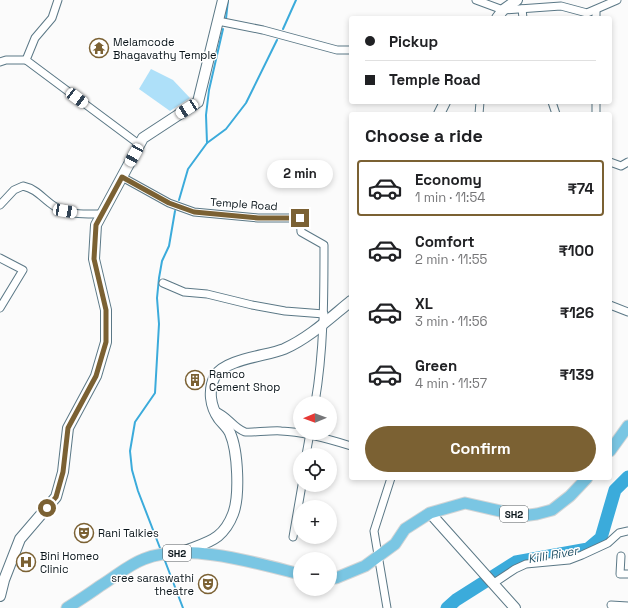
<!DOCTYPE html>
<html lang="en">
<head>
<meta charset="utf-8">
<style>
  body { margin:0; font-family:"Space Grotesk",sans-serif; background:#f6f6f6; color:#202124; height:100vh; display:flex; flex-direction:column; font-size:15px; white-space:nowrap }
  * { box-sizing:border-box; margin:0 }
  p { font-size:13px; color:#757577 }
  .icon { flex:none; width:22px; height:22px; fill:none; stroke:currentColor; stroke-width:2; stroke-linecap:round; stroke-linejoin:round }
  .map { position:relative; flex:1; overflow:hidden }
  .drawer { position:absolute; left:349px; top:112px; width:263px; height:368px; display:flex; flex-direction:column; background:#fff; border-radius:4px; box-shadow:0 2px 6px #0003 }
  .drawer>* { flex:none }
  .top-card { position:absolute; left:349px; top:16px; width:263px; height:88px; border-radius:4px; box-shadow:0 2px 6px #0003; display:grid; align-content:center; height:88px; padding:0 16px; background:#fff }
  .needle { width:26px; rotate:269deg }
  .fabs { position:absolute; left:293px; top:396px; display:grid; gap:8px }
  .fabs a { display:grid; place-items:center; width:44px; height:44px; border-radius:50%; background:#fff; box-shadow:0 2px 6px #0003; font-size:20px }
  .end { position:absolute; width:18px; height:18px; margin:-9px; border:5px solid #7b6133; background:#fff; box-shadow:0 0 0 2px #fff }
  .from { border-radius:50% }
  .bubble { position:absolute; height:28px; border-radius:14px; background:#fff; box-shadow:0 2px 6px #0003; font-size:13px; font-weight:700; line-height:28px; text-align:center }
  .car { position:absolute; width:12px; height:24px; margin:-12px -6px; border-radius:5px; box-shadow:0 0 3px 1px #0007; background:linear-gradient(#fff 24%,#345 0 40%,#fff 0 76%,#345 0 86%,#fff 0) }
  .top-card b { display:flex; align-items:center; gap:14px; height:38px; font-size:15px }
  .top-card b+b { border-top:1px solid #e0e0e0 }
  .top-card i { width:10px; height:10px; background:#202124 }
  ul { padding:0; list-style:none }
  li { display:flex; align-items:center; gap:12px; height:56px; margin:0 8px 6px; padding:0 8px; border:2px solid transparent; border-radius:4px }
  li div { flex:1 }
  li b { display:block; font-size:15px }
  li em { font-style:normal; font-weight:700 }
  li.current { border-color:#7b6133 }
  li>.icon { width:36px; height:36px; stroke-width:1.5 }
  h2 { padding:0 16px; font-size:18px; line-height:48px }
  .cta { display:flex; gap:8px; margin-top:auto; padding:8px 16px }
  .cta a { flex:1; height:46px; border-radius:24px; background:#7b6133; color:#fff; font-size:16px; font-weight:700; line-height:46px; text-align:center }
  .map>svg:first-child { display:block }
  .green { fill:#aee0f9 }
  .lines { fill:none; stroke-linecap:round; stroke-linejoin:round }
  .stream { stroke:#3babdb; stroke-width:2 }
  .river { stroke:#3babdb; stroke-width:13 }
  .minor-casing { stroke:#5b7886; stroke-width:9 }
  .secondary-casing { stroke:#5b7886; stroke-width:12 }
  .primary-casing { stroke:#d3d5d6; stroke-width:13 }
  .minor { stroke:#fff; stroke-width:7 }
  .secondary { stroke:#fff; stroke-width:10 }
  .primary { stroke:#7ac6e3; stroke-width:11 }
  .route { stroke:#7b6133; stroke-width:5 }
  .labels { text-anchor:middle; stroke-width:3; stroke-linejoin:round; paint-order:stroke }
  .shield { fill:#fff; stroke:#545b5f; stroke-width:1 }
  .shield-label { font-size:10px; font-weight:bold; fill:#0a151b }
  .poi-label { font-size:11px; fill:#0a151b; stroke:#fff; text-anchor:start }
  .street-label { font-size:11px; fill:#0a151b; stroke:#fff }
  .water-label { font-size:12px; font-style:italic; fill:#2c596d; stroke:#fff }
</style>
</head>
<body>
<div class="map">
<svg width="628" height="608" viewBox="0 0 628 608">
  <rect width="100%" height="100%" fill="#fbfbfb"/>
  <polygon class="green" points="151,69 173,80 190,98 170,111 139,89"/>
  <g class="lines">
    <g class="stream">
      <polyline points="226,19 228,0"/>
      <polyline points="283,29 296,0"/>
      <polyline points="207,143 226,129 246,103 277,40"/>
      <polyline points="179,200 188,169 207,143 206,115 209,90 223,29"/>
      <polyline points="160,548 138,491 132,470 130,451 135,422 155,393 159,324 157,298 159,278 162,261 169,246 175,211"/>
      <polyline points="165,561 183,608"/>
    </g>
    <polyline class="river" points="447,608 456,600 516,562 588,549 601,538 615,490 628,477"/>
    <defs>
      <g id="minor">
        <polyline points="58,0 52,18 35,38 26,60 140,145"/>
        <polyline points="476,0 503,10 561,6 587,13 617,0"/>
        <polyline points="522,9 523,18"/>
        <polyline points="596,10 596,18"/>
        <polyline points="218,21 263,30 337,50 351,50"/>
        <polyline points="0,62 6,60 26,60"/>
        <polyline points="552,102 556,114"/>
        <polyline points="596,102 596,114"/>
        <polyline points="479,114 480,102"/>
        <polyline points="610,162 621,166 628,162"/>
        <path d="M122,177L169,203L194,212L258,218H300L301,232L324,245C324,299 324,350 315,403"/>
        <path d="M0,205L14,190L23,186C37,189 43,199 54,206C67,215 86,214 101,214"/>
        <polyline points="0,258 23,270 0,308"/>
        <polyline points="163,283 184,292 207,294 252,305 285,311 324,314"/>
        <polyline points="610,305 628,312"/>
        <path d="M215,411C228,415 232,427 245,432C248,433 274,430 281,431C305,432 329,439 351,446"/>
        <polyline points="306,455 310,433"/>
        <polyline points="293,537 302,485"/>
        <polyline points="621,556 620,574 628,574"/>
        <polyline points="494,583 515,569 526,564 569,560 582,555 608,543 619,533 628,531"/>
        <polyline points="611,605 628,606"/>
        <polyline points="387,608 374,531 391,478"/>
      </g>
      <g id="secondary">
        <polyline points="497,18 503,10 517,0"/>
        <polyline points="439,114 445,102"/>
        <polyline points="430,513 515,608"/>
        <path d="M182,552C194,547 208,544 218,536C224,531 230,522 233,514C240,496 238,451 230,433C228,428 222,423 219,419C210,406 208,390 215,376C225,359 267,356 284,349C309,338 330,318 351,301"/>
        <polyline points="0,596 4,580 20,539 56,497 63,472 68,428 96,376 106,342 106,310 94,259 96,225 143,138 198,102 223,0"/>
      </g>
      <g id="primary">
        <polyline points="610,451 628,426"/>
        <polyline points="330,578 336,578 365,566 395,544 405,529 430,513 465,503 522,516 537,514 552,510 570,496 587,478"/>
        <path d="M67,608C78,601 89,594 100,586C115,577 128,565 144,559C188,542 256,563 300,574"/>
      </g>
    </defs>
    <use href="#minor" class="minor-casing"/>
    <use href="#secondary" class="secondary-casing"/>
    <use href="#primary" class="primary-casing"/>
    <use href="#minor" class="minor"/>
    <use href="#secondary" class="secondary"/>
    <use href="#primary" class="primary"/>
  </g>
  <g class="lines">
    <polyline class="route" points="47,508 56,497 63,472 68,428 96,376 106,342 106,310 94,259 96,225 122,177 169,203 194,212 258,218 300,218"/>
  </g>
  <defs>
    <symbol id="temple-ring" viewBox="-11 -11 22 22"><circle r="9.5" fill="#fff" stroke="#7b6133" stroke-width="1.5"/><path d="M0-6L5-2H3V0L6.5 2.5H4V6H1.5V3h-3V6H-4V2.5H-6.5L-3 0V-2H-5Z" fill="#7b6133"/></symbol>
    <symbol id="building-ring" viewBox="-11 -11 22 22"><circle r="9.5" fill="#fff" stroke="#7b6133" stroke-width="1.5"/><path d="M-4-6H4V6H1V3H-1V6H-4ZM-2.5-4.3h1.7v1.8h-1.7ZM.8-4.3h1.7v1.8H.8ZM-2.5-1h1.7V.8h-1.7ZM.8-1h1.7V.8H.8Z" fill="#7b6133"/></symbol>
    <symbol id="theatre-ring" viewBox="-11 -11 22 22"><circle r="9.5" fill="#fff" stroke="#7b6133" stroke-width="1.5"/><path d="M-5-5.5Q0-4 5-5.5V0Q5 5 0 6Q-5 5-5 0ZM-3.3-2.5H-1v1.5H-3.3ZM1-2.5H3.3v1.5H1ZM-2.8 1Q0 5.5 2.8 1Z" fill="#7b6133"/></symbol>
    <symbol id="hospital-ring" viewBox="-11 -11 22 22"><circle r="9.5" fill="#fff" stroke="#7b6133" stroke-width="1.5"/><path d="M-5-5h3v3.5h4V-5h3V5h-3V1.5h-4V5h-3Z" fill="#7b6133"/></symbol>
  </defs>
  <g fill-rule="evenodd">
    <use href="#temple-ring" x="88" y="37" width="22" height="22"/>
    <use href="#building-ring" x="184" y="369" width="22" height="22"/>
    <use href="#theatre-ring" x="73" y="522" width="22" height="22"/>
    <use href="#hospital-ring" x="15" y="551" width="22" height="22"/>
    <use href="#theatre-ring" x="197" y="573" width="22" height="22"/>
  </g>
  <g class="labels">
    <g class="shield">
      <rect x="500" y="506" width="28" height="16" rx="3"/>
      <rect x="163" y="545" width="28" height="16" rx="3"/>
    </g>
    <g class="shield-label">
      <text x="514" y="518">SH2</text>
      <text x="177" y="557">SH2</text>
    </g>
    <g class="poi-label">
      <text x="113" y="46">Melamcode<tspan x="113" dy="13">Bhagavathy Temple</tspan></text>
      <text x="209" y="378">Ramco<tspan x="209" dy="13">Cement Shop</tspan></text>
      <text x="98" y="537">Rani Talkies</text>
      <text x="40" y="560">Bini Homeo<tspan x="40" dy="13">Clinic</tspan></text>
      <text x="194" y="582" text-anchor="end">sree saraswathi<tspan x="194" dy="13">theatre</tspan></text>
    </g>
    <g class="street-label">
      <text transform="translate(244 204) rotate(4)" y="4">Temple Road</text>
    </g>
    <g class="water-label">
      <text transform="translate(553 555) rotate(-10)" y="4">Killi River</text>
    </g>
  </g>
</svg>
<div class="fabs">
<a><svg class="needle" viewBox="-14 -14 28 28"><path d="M0-13l5 13h-10z" fill="#e53935"/><path d="M0 13l5-13h-10z" fill="#757577"/></svg></a>
<a><svg class="icon" aria-label="locate" viewBox="0 0 24 24"><circle cx="12" cy="12" r="6"/><path d="M12 2v4M12 18v4M2 12h4M18 12h4"/></svg></a>
<a>+</a>
<a>−</a>
</div>
<i class="end from" style="left:47px;top:508px"></i>
<i class="end" style="left:300px;top:218px"></i>
<div class="bubble" style="left:267px;top:160px;width:66px">2 min</div>
<i class="car" style="left:77px;top:98px;rotate:127deg"></i>
<i class="car" style="left:187px;top:109px;rotate:237deg"></i>
<i class="car" style="left:134px;top:155px;rotate:209deg"></i>
<i class="car" style="left:65px;top:211px;rotate:100deg"></i>
<div class="top-card">
<b><i class="from"></i>Pickup</b>
<b><i></i>Temple Road</b>
</div>
<section class="drawer">
<h2>Choose a ride</h2>
<ul>
<li class="current"><svg class="icon" aria-label="car" viewBox="0 0 24 24"><path d="M5 17H2v-5l4-1 3-4h7l3 4 3 1v5h-3M9 17h6M6 11h13"/><circle cx="7" cy="17" r="2"/><circle cx="17" cy="17" r="2"/></svg><div><b>Economy</b><p>1 min · 11:54</p></div><em>₹74</em></li>
<li><svg class="icon" aria-label="car" viewBox="0 0 24 24"><path d="M5 17H2v-5l4-1 3-4h7l3 4 3 1v5h-3M9 17h6M6 11h13"/><circle cx="7" cy="17" r="2"/><circle cx="17" cy="17" r="2"/></svg><div><b>Comfort</b><p>2 min · 11:55</p></div><em>₹100</em></li>
<li><svg class="icon" aria-label="car" viewBox="0 0 24 24"><path d="M5 17H2v-5l4-1 3-4h7l3 4 3 1v5h-3M9 17h6M6 11h13"/><circle cx="7" cy="17" r="2"/><circle cx="17" cy="17" r="2"/></svg><div><b>XL</b><p>3 min · 11:56</p></div><em>₹126</em></li>
<li><svg class="icon" aria-label="car" viewBox="0 0 24 24"><path d="M5 17H2v-5l4-1 3-4h7l3 4 3 1v5h-3M9 17h6M6 11h13"/><circle cx="7" cy="17" r="2"/><circle cx="17" cy="17" r="2"/></svg><div><b>Green</b><p>4 min · 11:57</p></div><em>₹139</em></li>
</ul>
<div class="cta"><a>Confirm</a></div>
</section>
</div>
</body>
</html>
